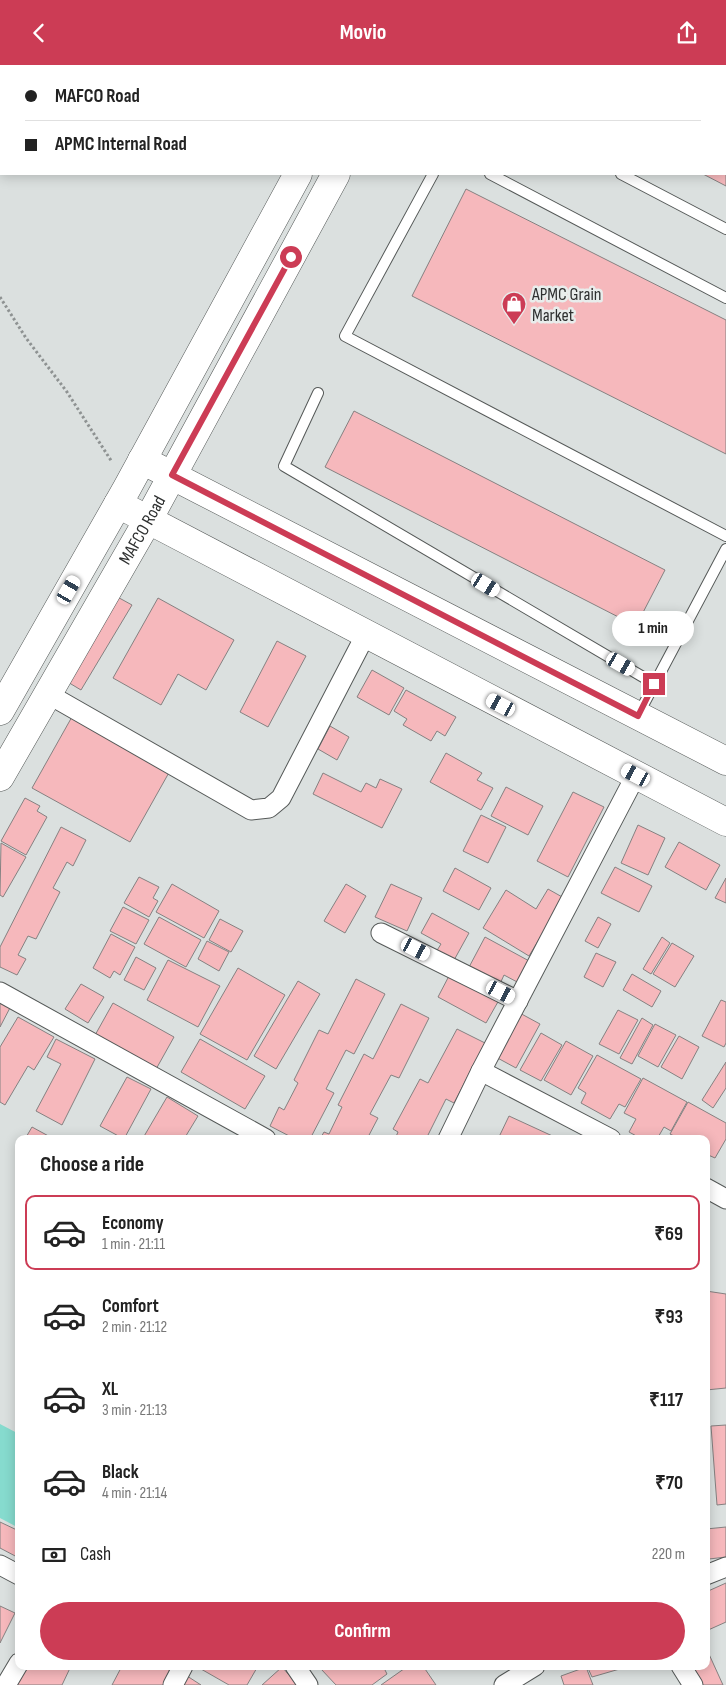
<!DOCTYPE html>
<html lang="en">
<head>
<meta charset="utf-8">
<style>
  body { margin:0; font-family:"Sofia Sans Condensed",sans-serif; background:#f2f2f2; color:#222; height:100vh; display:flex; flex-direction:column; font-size:19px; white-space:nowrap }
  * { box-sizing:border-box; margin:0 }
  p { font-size:16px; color:#767676 }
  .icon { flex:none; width:28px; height:28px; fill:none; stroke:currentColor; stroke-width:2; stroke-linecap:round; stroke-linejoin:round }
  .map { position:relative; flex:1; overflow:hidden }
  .side { position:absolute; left:15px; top:1070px; width:695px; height:535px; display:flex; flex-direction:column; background:#fff; border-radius:10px; box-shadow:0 2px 12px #0003 }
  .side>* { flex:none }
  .banner { position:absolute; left:0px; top:0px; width:726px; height:110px; box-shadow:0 2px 12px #0003; display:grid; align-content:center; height:110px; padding:0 25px; background:#fff }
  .end { position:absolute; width:22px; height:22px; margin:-11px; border:6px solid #cc3c55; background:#fff; box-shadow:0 0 0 2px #fff }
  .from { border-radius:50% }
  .bubble { position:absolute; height:35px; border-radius:18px; background:#fff; box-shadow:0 2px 12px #0003; font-size:16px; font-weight:700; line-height:35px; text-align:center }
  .car { position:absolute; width:15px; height:30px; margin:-15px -8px; border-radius:6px; box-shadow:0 0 4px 1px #0007; background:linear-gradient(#fff 24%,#345 0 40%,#fff 0 76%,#345 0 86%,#fff 0) }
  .banner b { display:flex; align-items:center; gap:18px; height:48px; font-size:19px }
  .banner b+b { border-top:1px solid #e0e0e0 }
  .banner i { width:12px; height:12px; background:#222 }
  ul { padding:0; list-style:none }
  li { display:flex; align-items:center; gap:15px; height:75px; margin:0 10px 8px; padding:0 15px; border:2px solid transparent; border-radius:10px }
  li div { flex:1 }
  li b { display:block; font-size:19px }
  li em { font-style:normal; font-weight:700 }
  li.selected { border-color:#cc3c55 }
  li>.icon { width:45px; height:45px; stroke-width:1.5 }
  h2 { padding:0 25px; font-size:22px; line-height:60px }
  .pay { display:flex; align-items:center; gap:12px; height:55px; padding:0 25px; font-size:19px }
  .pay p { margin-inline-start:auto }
  .cta { display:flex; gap:10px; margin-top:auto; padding:10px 25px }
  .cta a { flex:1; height:58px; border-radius:30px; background:#cc3c55; color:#fff; font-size:20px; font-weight:700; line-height:58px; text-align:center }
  header { display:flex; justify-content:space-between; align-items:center; height:65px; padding:0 25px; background:#cc3c55; color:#fff; font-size:22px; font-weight:700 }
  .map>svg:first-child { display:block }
  .green { fill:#86dbce }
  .building { fill:#f6b8bc; stroke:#858181 }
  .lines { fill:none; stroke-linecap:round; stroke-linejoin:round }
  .service-casing { stroke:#555958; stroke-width:12 }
  .minor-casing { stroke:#555958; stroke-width:21 }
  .secondary-casing { stroke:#555958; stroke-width:29 }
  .path { stroke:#8e9292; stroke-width:3; stroke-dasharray:2.5 2.5; stroke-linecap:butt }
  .service { stroke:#fff; stroke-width:10 }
  .minor { stroke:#fff; stroke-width:19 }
  .secondary { stroke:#fff; stroke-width:28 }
  .route { stroke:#cc3c55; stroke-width:6 }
  .labels { text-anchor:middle; stroke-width:5; stroke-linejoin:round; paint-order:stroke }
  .poi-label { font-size:18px; fill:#2e3030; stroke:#e8edec; text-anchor:start }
  .street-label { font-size:18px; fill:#2e3030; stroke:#e8edec }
</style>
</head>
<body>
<header><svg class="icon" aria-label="back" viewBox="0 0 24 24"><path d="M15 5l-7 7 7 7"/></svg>Movio<svg class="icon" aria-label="share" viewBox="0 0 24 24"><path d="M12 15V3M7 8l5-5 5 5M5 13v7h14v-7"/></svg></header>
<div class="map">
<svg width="726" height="1620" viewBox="0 0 726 1620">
  <rect width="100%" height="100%" fill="#dbe0df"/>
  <polygon class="green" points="0,1359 19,1369 19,1463 0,1453"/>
  <g class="building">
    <polygon points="546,0 726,0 726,121 703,109 725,109 725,1 545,1"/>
    <polygon points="466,124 726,255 726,389 412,231"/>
    <polygon points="354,346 665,505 636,561 325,402"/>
    <polygon points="112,529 132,540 81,625 61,613"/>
    <polygon points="158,533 234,575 206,625 178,609 161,640 113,613"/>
    <polygon points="277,576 306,591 268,662 240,647"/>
    <polygon points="372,605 404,623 389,650 357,632"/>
    <polygon points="406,625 456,652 445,671 437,666 431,676 403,660 407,654 394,646"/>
    <polygon points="73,650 171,704 130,777 32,723"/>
    <polygon points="330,661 349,672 337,695 318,684"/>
    <polygon points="446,688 482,708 477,715 493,723 481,745 430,717"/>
    <polygon points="323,708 361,727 366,718 376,723 380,714 402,724 382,763 313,729"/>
    <polygon points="506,722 543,741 528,770 491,751"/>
    <polygon points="573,727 604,742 568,812 537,796"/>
    <polygon points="25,733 40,741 37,746 47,752 26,790 1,776"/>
    <polygon points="481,750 506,762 488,798 463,786"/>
    <polygon points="638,760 665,773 648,810 621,798"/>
    <polygon points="61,762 86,775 73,801 67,797 53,823 60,827 36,874 28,871 18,890 26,894 17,910 0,902 0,882"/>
    <polygon points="679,777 720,800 706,825 665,802"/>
    <polygon points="1,778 26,792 3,832 0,830"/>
    <polygon points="615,802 652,821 639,847 601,828"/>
    <polygon points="455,803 491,823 479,845 443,826"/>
    <polygon points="139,812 159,822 153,833 158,836 149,852 124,838"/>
    <polygon points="726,813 726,838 715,833"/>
    <polygon points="172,819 219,846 204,873 156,847"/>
    <polygon points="346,819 366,831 345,868 324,856"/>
    <polygon points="391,819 422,833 407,866 375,852"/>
    <polygon points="548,824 564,833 529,891 483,863 506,825 536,844"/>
    <polygon points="123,842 149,855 136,879 110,866"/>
    <polygon points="432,848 469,868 453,897 436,887 441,879 421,868"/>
    <polygon points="159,852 201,875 186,902 144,879"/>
    <polygon points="598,852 611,859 598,883 585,876"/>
    <polygon points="220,854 243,866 231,887 209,875"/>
    <polygon points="111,869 135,882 120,910 114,906 110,913 93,903"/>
    <polygon points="485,872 531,897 519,918 504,910 499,921 468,904"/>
    <polygon points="662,872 670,878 651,909 643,904"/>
    <polygon points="207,876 229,887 219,906 198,894"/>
    <polygon points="672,878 694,891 675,922 653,909"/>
    <polygon points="596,888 616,897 603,922 584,912"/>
    <polygon points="136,892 156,903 144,925 124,915"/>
    <polygon points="168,895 220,921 198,962 147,935"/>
    <polygon points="238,903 285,930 247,995 200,969"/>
    <polygon points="450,909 499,935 486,958 438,932"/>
    <polygon points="632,909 661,926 652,942 623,925"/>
    <polygon points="356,914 385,929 354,989 346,985 326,1024 334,1028 310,1074 295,1074 270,1061 279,1042 284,1045 298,1018 294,1015 319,965 328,969"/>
    <polygon points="298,916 320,929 276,1004 254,991"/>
    <polygon points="81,919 104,932 88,958 65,944"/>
    <polygon points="0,933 12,939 0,962"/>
    <polygon points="721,935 726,937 726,978 724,982 702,971"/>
    <polygon points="113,938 174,972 155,1006 94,972"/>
    <polygon points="401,939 429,953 399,1013 391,1010 370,1049 378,1053 367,1074 320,1074 324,1067 329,1069 342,1042 338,1040 364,989 373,994"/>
    <polygon points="618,945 638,955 619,989 599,979"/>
    <polygon points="516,946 540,959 516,1003 492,990"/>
    <polygon points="18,952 54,972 34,1005 28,1001 5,1040 0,1037 0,982"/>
    <polygon points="642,953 653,960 632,999 620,993"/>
    <polygon points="655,959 676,970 658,1002 638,991"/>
    <polygon points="457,964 485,978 454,1038 446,1034 426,1074 395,1074 398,1067 393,1064 420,1014 428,1018"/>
    <polygon points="541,968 562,980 541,1016 520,1005"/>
    <polygon points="679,971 699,982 682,1014 661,1002"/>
    <polygon points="56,974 95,994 62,1060 36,1046 61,999 47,992"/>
    <polygon points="200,974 265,1011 245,1044 181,1007"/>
    <polygon points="566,976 593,991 571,1030 544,1015"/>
    <polygon points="597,990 641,1014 625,1042 619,1039 610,1054 581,1038 586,1028 578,1023"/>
    <polygon points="726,997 726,1023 713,1043 702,1035"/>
    <polygon points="127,1012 151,1024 124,1074 100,1061"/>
    <polygon points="643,1013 687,1037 671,1066 664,1062 657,1074 642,1074 629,1067 636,1054 624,1048"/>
    <polygon points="167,1032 198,1051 184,1074 145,1074 143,1073"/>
    <polygon points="688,1037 726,1058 726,1074 715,1093 706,1089 706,1074 675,1074 676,1072 670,1069"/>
    <polygon points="509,1051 559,1074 498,1074"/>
    <polygon points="32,1062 54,1074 25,1074"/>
    <polygon points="706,1226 726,1229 726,1323 706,1325"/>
    <polygon points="726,1360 726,1439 717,1440 711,1361"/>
    <polygon points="0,1457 19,1466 19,1493 0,1483"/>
    <polygon points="726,1462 726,1492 709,1494 706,1464"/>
    <polygon points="726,1518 726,1557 706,1566 706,1527"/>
    <polygon points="0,1541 15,1548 0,1578"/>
    <polygon points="708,1587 723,1620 698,1620 689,1601 706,1601 706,1588"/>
    <polygon points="25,1601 71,1601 62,1620 15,1620"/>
    <polygon points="122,1601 161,1601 171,1606 164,1620 112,1620"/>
    <polygon points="202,1601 258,1601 247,1620 229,1620 201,1604"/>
    <polygon points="323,1601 383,1601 387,1609 372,1620 336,1620 321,1604"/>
    <polygon points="408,1601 423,1601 436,1620 381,1620"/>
    <polygon points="587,1601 630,1601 592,1612"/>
    <polygon points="282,1602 298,1620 262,1620"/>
    <polygon points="586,1602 593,1620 564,1620 561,1611"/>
    <polygon points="184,1609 201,1620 177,1620"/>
  </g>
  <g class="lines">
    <defs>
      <g id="service">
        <polyline points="491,1 492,0"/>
        <polyline points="433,109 345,271 726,471"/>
        <polyline points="490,109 726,233"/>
        <polyline points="621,109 726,164"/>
        <polyline points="318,328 284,401 655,619"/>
        <polyline points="638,650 726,484"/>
      </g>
      <g id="minor">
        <polyline points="48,629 251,745 269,743 281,733 366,569"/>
        <polyline points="381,868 518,936"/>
        <polyline points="0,927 266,1074"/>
        <polyline points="481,1006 611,1074"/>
        <polyline points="448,1074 481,1006 636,710"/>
        <polyline points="706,1123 726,1134"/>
        <polyline points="0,1500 19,1510"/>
        <polyline points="706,1510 726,1502"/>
        <polyline points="295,1601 308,1620"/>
        <polyline points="681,1601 693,1620"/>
        <polyline points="6,1620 19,1598"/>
        <polyline points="173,1620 183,1601"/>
        <polyline points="504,1620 535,1601"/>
      </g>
      <g id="secondary">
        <polyline points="357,1 358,0"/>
        <polyline points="395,1 396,0"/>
        <polyline points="142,395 726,696"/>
        <polyline points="118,439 726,757"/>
        <polyline points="0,646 127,423 298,109"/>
        <path id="s1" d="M0,712L148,455L336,109"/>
      </g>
    </defs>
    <use href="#service" class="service-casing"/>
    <use href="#minor" class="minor-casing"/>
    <use href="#secondary" class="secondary-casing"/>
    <polyline class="path" points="0,232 26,273 67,327 112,397"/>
    <use href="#service" class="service"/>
    <use href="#minor" class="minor"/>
    <use href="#secondary" class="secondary"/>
  </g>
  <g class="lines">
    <polyline class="route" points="291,192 172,410 638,651 654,619"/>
  </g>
  <defs>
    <symbol id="shop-pin" viewBox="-11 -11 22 30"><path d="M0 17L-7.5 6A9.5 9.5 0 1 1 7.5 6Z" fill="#cc3c55" stroke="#e8edec"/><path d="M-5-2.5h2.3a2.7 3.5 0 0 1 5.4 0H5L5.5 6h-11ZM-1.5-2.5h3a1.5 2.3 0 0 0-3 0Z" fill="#fff"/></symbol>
  </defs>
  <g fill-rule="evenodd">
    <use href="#shop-pin" x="500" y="225" width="28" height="38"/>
  </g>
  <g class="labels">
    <g class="poi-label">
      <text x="532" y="235">APMC Grain<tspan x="532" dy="21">Market</tspan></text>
    </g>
    <g class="street-label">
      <text dy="6" stroke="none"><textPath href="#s1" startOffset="285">MAFCO Road</textPath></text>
    </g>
  </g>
</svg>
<i class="end from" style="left:291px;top:192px"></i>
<i class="end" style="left:654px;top:619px"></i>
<div class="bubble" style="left:612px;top:546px;width:82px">1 min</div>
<i class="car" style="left:486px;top:520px;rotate:121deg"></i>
<i class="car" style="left:69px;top:525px;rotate:30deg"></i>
<i class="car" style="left:621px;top:599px;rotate:120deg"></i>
<i class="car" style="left:501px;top:640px;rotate:298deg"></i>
<i class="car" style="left:636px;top:710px;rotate:298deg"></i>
<i class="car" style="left:416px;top:884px;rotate:117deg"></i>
<i class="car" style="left:501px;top:927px;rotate:117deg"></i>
<div class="banner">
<b><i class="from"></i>MAFCO Road</b>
<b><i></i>APMC Internal Road</b>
</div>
<section class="side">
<h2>Choose a ride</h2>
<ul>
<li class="selected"><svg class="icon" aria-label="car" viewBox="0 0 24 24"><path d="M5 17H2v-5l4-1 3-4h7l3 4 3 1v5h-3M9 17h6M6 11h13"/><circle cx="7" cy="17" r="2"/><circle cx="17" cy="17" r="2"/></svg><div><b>Economy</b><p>1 min · 21:11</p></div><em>₹69</em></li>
<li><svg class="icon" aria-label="car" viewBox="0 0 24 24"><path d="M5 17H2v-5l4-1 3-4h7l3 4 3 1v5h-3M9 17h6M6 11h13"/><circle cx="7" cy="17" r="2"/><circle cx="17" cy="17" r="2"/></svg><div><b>Comfort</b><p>2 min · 21:12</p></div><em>₹93</em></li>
<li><svg class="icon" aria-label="car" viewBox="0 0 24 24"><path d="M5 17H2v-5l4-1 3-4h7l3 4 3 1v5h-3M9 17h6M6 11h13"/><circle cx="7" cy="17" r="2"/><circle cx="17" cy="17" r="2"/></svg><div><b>XL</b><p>3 min · 21:13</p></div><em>₹117</em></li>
<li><svg class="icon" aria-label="car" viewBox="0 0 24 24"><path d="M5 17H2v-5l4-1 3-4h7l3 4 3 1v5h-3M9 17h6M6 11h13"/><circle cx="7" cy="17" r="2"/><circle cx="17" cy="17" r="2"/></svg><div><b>Black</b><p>4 min · 21:14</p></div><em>₹70</em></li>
</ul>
<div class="pay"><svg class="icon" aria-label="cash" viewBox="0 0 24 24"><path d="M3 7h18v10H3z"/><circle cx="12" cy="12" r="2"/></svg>Cash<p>220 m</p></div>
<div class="cta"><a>Confirm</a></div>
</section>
</div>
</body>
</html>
